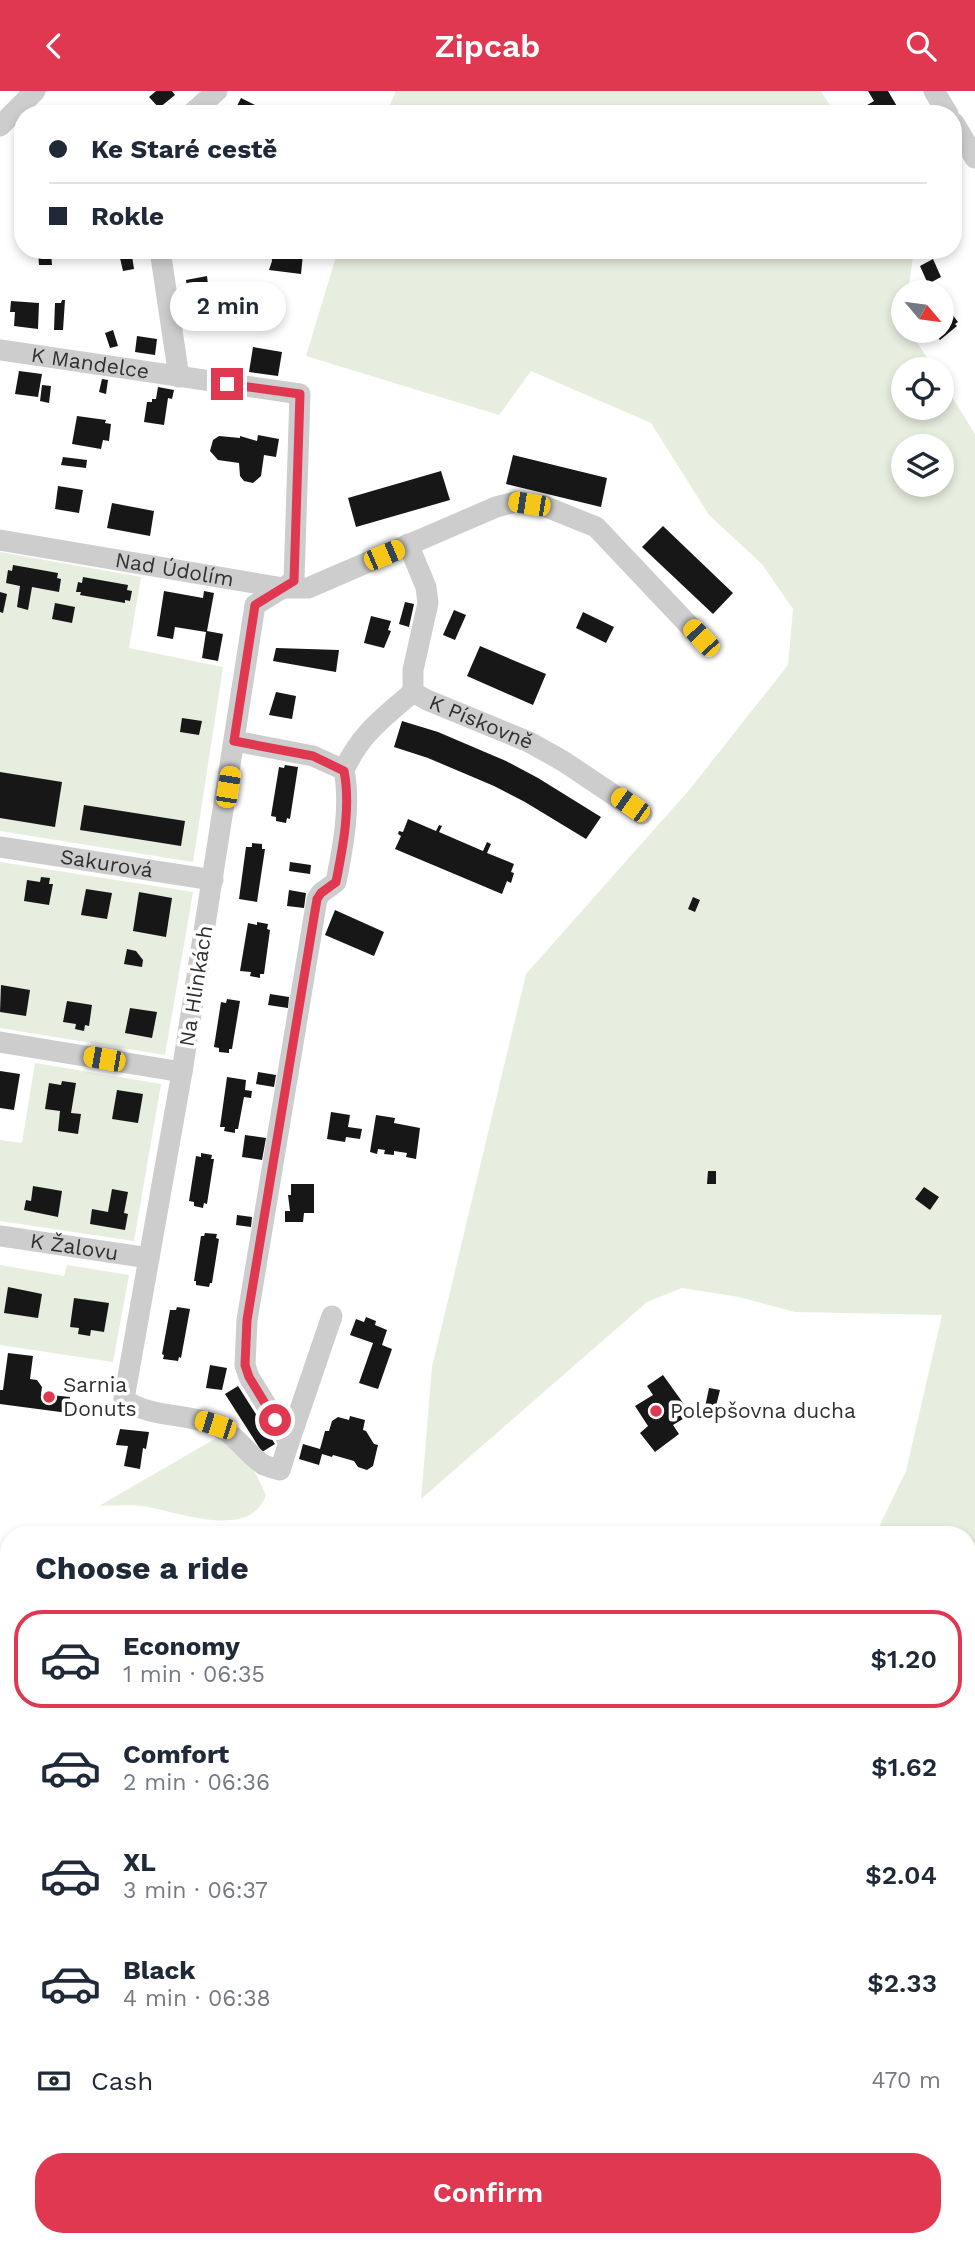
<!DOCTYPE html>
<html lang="en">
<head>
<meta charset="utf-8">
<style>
  body { margin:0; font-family:"Work Sans",sans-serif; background:#f2f2f3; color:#1f2937; height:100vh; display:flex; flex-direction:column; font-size:26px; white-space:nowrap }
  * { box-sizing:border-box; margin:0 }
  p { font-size:23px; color:#747a83 }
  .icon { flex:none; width:38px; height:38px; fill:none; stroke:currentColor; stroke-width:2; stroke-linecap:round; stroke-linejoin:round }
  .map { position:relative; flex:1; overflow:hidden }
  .side { position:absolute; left:0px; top:1435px; width:976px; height:721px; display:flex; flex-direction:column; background:#fff; border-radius:28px 28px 0 0; box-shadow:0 4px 10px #0003 }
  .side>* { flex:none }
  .hud { position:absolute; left:14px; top:14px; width:948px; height:154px; border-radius:28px; box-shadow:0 4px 10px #0003; display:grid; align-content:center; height:154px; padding:0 35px; background:#fff }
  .needle { width:46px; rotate:119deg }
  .controls { position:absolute; left:891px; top:189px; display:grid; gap:14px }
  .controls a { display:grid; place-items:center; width:63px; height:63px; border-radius:50%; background:#fff; box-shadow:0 4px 10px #0003; font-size:35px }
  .end { position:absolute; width:32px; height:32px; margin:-16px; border:9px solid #e13851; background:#fff; box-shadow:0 0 0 4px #fff }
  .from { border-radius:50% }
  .bubble { position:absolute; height:49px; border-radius:24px; background:#fff; box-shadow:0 4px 10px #0003; font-size:23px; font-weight:600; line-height:49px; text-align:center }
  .car { position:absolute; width:21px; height:42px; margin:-21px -10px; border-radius:9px; box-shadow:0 0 5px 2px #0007; background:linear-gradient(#f5c518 24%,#345 0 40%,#f5c518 0 76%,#345 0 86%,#f5c518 0) }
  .hud b { display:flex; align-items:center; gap:24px; height:66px; font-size:26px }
  .hud b+b { border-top:2px solid #e0e1e3 }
  .hud i { width:18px; height:18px; background:#1f2937 }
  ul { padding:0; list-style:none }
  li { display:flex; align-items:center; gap:21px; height:98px; margin:0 14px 10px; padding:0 21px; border:4px solid transparent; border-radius:28px }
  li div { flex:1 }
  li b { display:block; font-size:26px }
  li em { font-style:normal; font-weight:600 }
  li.selected { border-color:#e13851 }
  li>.icon { width:63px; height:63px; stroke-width:1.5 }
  h2 { padding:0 35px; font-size:32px; line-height:84px }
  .pay { display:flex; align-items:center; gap:18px; height:77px; padding:0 35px; font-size:26px }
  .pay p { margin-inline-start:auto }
  .action { display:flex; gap:14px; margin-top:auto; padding:14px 35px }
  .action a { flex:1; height:80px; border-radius:28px; background:#e13851; color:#fff; font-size:28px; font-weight:600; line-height:80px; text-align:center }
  header { display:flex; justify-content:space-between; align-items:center; height:91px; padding:0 35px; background:#e13851; color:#fff; font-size:32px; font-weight:600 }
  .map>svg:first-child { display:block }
  .green { fill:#e7eddf; fill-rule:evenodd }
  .building { fill:#171717 }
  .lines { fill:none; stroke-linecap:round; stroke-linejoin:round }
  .minor { stroke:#cdcdcd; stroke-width:21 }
  .route { stroke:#e13851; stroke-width:9 }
  .poi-dot { fill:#e13851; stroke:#fff; stroke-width:2.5 }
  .labels { text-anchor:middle; stroke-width:7; stroke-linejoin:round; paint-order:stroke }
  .street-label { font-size:21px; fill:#303030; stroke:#fff }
  .poi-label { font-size:21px; fill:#303030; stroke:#fff; text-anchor:start }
</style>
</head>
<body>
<header><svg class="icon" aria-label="back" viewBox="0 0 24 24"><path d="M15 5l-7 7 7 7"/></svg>Zipcab<svg class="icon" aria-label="search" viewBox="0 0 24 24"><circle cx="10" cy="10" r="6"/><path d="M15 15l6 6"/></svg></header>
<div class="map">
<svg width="975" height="2156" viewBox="0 0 975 2156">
  <rect width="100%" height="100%" fill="#fff"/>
  <g class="green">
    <polygon points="396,0 821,0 835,23 386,23"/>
    <path d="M338,159H914L908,201H903V240H910L934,278H903V317H942V290L975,343V2156H595L593,2147H968V1444H875L906,1380L942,1224L795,1221L739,1206L682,1197L647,1211L421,1408L432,1276L526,883L690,698L788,574L793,518L762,473L709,424L651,332L531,280L499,324L306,265ZM903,355H942V394H903Z"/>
    <polygon points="0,461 141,486 129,557 223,576 193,771 0,740"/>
    <polygon points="0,771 193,801 165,964 0,937"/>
    <polygon points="35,972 161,993 134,1150 0,1130 0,1049 22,1052"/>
    <polygon points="0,1174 64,1185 67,1174 129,1184 113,1271 0,1254"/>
    <path d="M218,1346L254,1379L266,1404C251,1449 180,1422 148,1416C132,1413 115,1415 99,1415Z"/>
    <polygon points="9,1506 9,1805 0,1803 0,1513"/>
    <polygon points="0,1965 9,1967 9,2072 0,2072"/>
  </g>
  <g class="building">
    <polygon points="156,0 172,0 175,4 159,17 149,6"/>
    <polygon points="868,0 888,0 898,17 887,23 858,23 857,20 874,10"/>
    <polygon points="241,7 255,14 251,23 243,23 235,19"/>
    <polygon points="214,159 232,159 225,168"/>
    <polygon points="271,159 291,159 291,162 303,163 301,183 269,179 272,170"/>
    <polygon points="38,161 51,161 52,174 39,174"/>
    <polygon points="132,165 134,178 123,180 120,167"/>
    <polygon points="933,168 941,186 928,193 920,175"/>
    <polygon points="207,185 209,202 188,206 186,189"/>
    <polygon points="254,197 281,201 280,209 283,209 282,219 279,219 278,227 267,225 267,229 256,228 257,224 250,223"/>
    <polygon points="62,209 65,209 63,239 54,239 55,212 61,212"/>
    <polygon points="11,210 39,212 38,238 14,235 15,221 10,221"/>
    <polygon points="942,217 949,226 952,223 958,231 955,233 957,235 940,249 933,240 942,240"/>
    <polygon points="113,239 118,255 110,257 105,242"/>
    <polygon points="137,245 157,248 155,264 135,261"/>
    <polygon points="253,256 282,261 278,285 249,281"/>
    <polygon points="19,280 42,283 38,306 15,303"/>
    <polygon points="102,288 108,289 106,303 99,301"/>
    <polygon points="42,294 51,295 49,312 40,310"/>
    <polygon points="158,296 174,299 172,308 168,307 164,334 144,331 147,311 152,311 152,308 156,308"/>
    <polygon points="77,325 106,329 105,332 111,333 109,350 103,349 101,358 72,353"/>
    <polygon points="258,344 279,348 276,366 264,364 261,385 253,392 244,390 240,385 239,372 218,369 210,360 213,349 219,345 240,347 240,345 257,350"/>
    <polygon points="513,364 607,387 601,416 506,393"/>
    <polygon points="63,366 87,369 86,377 61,374"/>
    <polygon points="441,380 450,409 356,436 348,407"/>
    <polygon points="58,395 83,399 79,422 55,418"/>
    <polygon points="112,412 154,420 150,445 107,437"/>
    <polygon points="663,435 733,502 713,523 642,456"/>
    <polygon points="13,474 58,482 57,487 61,488 59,501 32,496 28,519 17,516 20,495 6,492 8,479 12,480"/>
    <polygon points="83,486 128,494 127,499 132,500 130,510 125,509 125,512 80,504 81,501 76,501 78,491 82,492"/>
    <polygon points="164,500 203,507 204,500 214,502 207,540 223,543 218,570 202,567 206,541 175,536 173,548 157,545"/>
    <polygon points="0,501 7,503 3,522 0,521"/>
    <polygon points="405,511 414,513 409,536 399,533"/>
    <polygon points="55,512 75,516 72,532 52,528"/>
    <polygon points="454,519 466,524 455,549 443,544"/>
    <polygon points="583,521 614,536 606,552 576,537"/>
    <polygon points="371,525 391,530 388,539 391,540 384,557 364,552"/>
    <polygon points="480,555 546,583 533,614 467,585"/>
    <polygon points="276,557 339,559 336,581 273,570"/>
    <polygon points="276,601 296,605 292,628 269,624"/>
    <polygon points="182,627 202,630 199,644 180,641"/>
    <polygon points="402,630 438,641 506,670 538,687 601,726 586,748 525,711 494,695 428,667 394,656"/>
    <polygon points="285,674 298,676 290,728 287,727 286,732 276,730 276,726 271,725 279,676 284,677"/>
    <polygon points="0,681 62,691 55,736 0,727"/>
    <polygon points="84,714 185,730 181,755 80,739"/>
    <polygon points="408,728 436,740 439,734 442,735 439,741 483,760 487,751 491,753 487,762 514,773 511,781 514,782 511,792 507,790 502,803 395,758 401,745 398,743 399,740 403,741"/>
    <polygon points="252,752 262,753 262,758 265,758 257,811 239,808 246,756 252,756"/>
    <polygon points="290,771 311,774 310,783 289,780"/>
    <polygon points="41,786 50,787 49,793 53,793 49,814 24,810 27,789 40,791"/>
    <polygon points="86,798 112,802 107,828 81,824"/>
    <polygon points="289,799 306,802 304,817 287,815"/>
    <polygon points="139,801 172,807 166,846 133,840"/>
    <polygon points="693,806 700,809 695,821 688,818"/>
    <polygon points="335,819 384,841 374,865 325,844"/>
    <polygon points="257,831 268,833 267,838 270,839 264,883 260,883 260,887 250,885 251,881 240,880 248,832 257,834"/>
    <polygon points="127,858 136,860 143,869 142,876 124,873"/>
    <polygon points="1,894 30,899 26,925 0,921"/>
    <polygon points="270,903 289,906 288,917 268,914"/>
    <polygon points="227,908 240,910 232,958 229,958 229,962 219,961 219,957 214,956 221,911 226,912"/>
    <polygon points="67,910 92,914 89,935 85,934 84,940 75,938 76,933 63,931"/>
    <polygon points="130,917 157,921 152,947 125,942"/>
    <polygon points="0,980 20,983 14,1019 0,1017"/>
    <polygon points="258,981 276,984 274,996 256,993"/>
    <polygon points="227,986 246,989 245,999 252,1000 251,1007 244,1006 238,1038 235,1038 235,1042 224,1040 225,1036 220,1036"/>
    <polygon points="62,990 76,992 71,1022 81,1023 78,1043 58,1040 60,1020 45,1018 49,992 61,994"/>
    <polygon points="117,999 143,1003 138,1032 112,1028"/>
    <polygon points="331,1021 350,1024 348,1036 362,1038 360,1048 346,1046 345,1051 327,1048"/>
    <polygon points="376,1024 395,1027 394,1032 420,1037 416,1068 406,1066 407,1062 394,1060 394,1064 384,1063 385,1059 378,1058 377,1063 370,1061"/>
    <polygon points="245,1044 266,1047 262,1069 242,1066"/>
    <polygon points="201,1062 212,1064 211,1068 214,1068 207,1113 204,1112 203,1117 194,1115 194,1111 189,1110 196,1065 201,1066"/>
    <polygon points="708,1080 716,1080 716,1093 707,1093"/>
    <polygon points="291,1093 314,1093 314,1122 304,1122 303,1131 285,1131 285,1120 290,1120 288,1104 291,1104"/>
    <polygon points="33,1095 62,1100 58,1126 24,1119 26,1109 31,1110"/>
    <polygon points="924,1096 939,1106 930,1119 915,1108"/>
    <polygon points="112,1098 128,1101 124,1122 128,1123 125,1139 90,1133 92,1118 108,1121"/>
    <polygon points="237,1124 252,1126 251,1136 236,1134"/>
    <polygon points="205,1142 217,1143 216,1147 219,1148 212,1192 210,1192 209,1196 196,1194 196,1190 194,1190 201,1145 204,1145"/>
    <polygon points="8,1196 42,1203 38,1227 4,1222"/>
    <polygon points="74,1207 109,1212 104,1241 91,1239 90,1245 78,1243 79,1237 70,1236"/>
    <polygon points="177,1216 190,1218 181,1267 179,1266 178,1270 163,1268 164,1264 162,1263 170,1219 176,1219"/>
    <polygon points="366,1226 376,1230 375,1234 387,1239 382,1254 392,1258 378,1298 359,1292 373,1252 350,1244 356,1228 364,1231"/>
    <polygon points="8,1262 33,1265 30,1288 37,1289 42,1296 41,1303 70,1306 68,1322 0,1313 0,1299 3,1299"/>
    <polygon points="210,1274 227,1277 222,1299 206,1297"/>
    <polygon points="663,1284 691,1323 673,1334 679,1343 655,1361 640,1342 648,1335 635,1315 653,1304 647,1295"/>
    <polygon points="238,1295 275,1353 262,1361 225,1303"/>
    <polygon points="709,1297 720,1299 714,1323 704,1321"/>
    <polygon points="350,1325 365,1329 363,1339 366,1340 374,1353 378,1354 373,1375 367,1379 358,1376 354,1370 333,1364 332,1366 322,1363 319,1374 299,1368 303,1353 320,1358 325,1340 329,1340 332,1330 338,1326 349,1329"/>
    <polygon points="120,1338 149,1341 146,1358 143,1357 140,1378 124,1375 128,1355 116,1354"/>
    <polygon points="6,1839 9,1840 9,1876 0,1874 0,1843 4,1844"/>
    <polygon points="0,1922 9,1924 9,1967 0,1965"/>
    <polygon points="6,2072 9,2072 9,2096 7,2096"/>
    <polygon points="9,2096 9,2115 0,2115 0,2097"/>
    <polygon points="440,2147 463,2147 456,2156 445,2156 438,2150"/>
    <polygon points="241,2150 256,2156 238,2156"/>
    <polygon points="530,2150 548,2155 548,2156 529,2156"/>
    <polygon points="145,2151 145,2156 123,2156 123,2154"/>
  </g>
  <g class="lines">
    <g class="minor">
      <polyline points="934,0 948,23"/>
      <polyline points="191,23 217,0"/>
      <polyline points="954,32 975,67"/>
      <polyline points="0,35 35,0"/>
      <polyline points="160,159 179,286"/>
      <path id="s1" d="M0,259L300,303L294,490L255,514L182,981L124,1308C149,1327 184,1322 213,1333C236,1342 246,1363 264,1374C269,1376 275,1378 280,1379L289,1351L249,1286L245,1274L247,1229L317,808L321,802L336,791C343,756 351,715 344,679L313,665L235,650"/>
      <path id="s2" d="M0,449L283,497H308L496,416L515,411L544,415L596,436L701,547"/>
      <path id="s3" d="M408,453L426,496L428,512L413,579V601L427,609L529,651L563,670L642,723"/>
      <path d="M344,679C361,642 383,627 413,601"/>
      <path id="s4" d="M0,756L213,789"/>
      <polyline points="0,951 182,981"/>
      <path id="s5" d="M0,1145L149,1167"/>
      <polyline points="289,1351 332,1225"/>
      <polyline points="0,1898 9,1900"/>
      <polyline points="0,2139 9,2138"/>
      <polyline points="170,2156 174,2147"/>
    </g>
  </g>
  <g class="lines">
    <path class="route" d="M227,293L300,303L294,490L255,514L234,650L313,665L344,680C351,715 343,756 336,791L321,802L317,808L247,1229L245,1274L249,1286L275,1329"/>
  </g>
  <g class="poi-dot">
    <circle cx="49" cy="1306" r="7"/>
    <circle cx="656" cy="1320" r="7"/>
  </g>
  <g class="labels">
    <g class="street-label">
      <text dy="7" stroke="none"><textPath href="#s1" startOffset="91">K Mandelce</textPath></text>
      <text dy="7" stroke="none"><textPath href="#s2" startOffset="177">Nad Údolím</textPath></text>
      <text dy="7" stroke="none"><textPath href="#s3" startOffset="228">K Pískovně</textPath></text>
      <text dy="7" stroke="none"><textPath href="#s4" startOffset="108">Sakurová</textPath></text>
      <text transform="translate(196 895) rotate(-81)" y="7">Na Hlinkách</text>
      <text dy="7" stroke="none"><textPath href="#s5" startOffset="75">K Žalovu</textPath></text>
    </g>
    <g class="poi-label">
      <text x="63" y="1301">Sarnia<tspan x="63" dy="24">Donuts</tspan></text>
      <text x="670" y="1327">Polepšovna ducha</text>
    </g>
  </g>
</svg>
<div class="controls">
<a><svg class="needle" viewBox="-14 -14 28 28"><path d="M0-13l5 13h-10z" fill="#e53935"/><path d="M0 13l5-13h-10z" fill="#747a83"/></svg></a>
<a><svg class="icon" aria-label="locate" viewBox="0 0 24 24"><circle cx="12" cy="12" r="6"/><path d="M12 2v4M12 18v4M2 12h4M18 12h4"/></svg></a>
<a><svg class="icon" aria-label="layers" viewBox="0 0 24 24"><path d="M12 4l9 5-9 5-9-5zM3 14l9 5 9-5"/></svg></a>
</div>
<i class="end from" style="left:275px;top:1329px"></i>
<i class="end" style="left:227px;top:293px"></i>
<div class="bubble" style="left:170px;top:191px;width:116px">2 min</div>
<i class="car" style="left:529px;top:413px;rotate:279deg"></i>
<i class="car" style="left:384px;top:464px;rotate:67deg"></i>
<i class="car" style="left:701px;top:547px;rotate:317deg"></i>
<i class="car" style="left:228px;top:696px;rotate:9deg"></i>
<i class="car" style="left:630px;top:714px;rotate:305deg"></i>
<i class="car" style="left:104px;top:968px;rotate:280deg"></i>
<i class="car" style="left:215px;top:1334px;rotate:288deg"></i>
<div class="hud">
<b><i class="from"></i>Ke Staré cestě</b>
<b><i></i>Rokle</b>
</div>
<section class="side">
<h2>Choose a ride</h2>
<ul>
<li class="selected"><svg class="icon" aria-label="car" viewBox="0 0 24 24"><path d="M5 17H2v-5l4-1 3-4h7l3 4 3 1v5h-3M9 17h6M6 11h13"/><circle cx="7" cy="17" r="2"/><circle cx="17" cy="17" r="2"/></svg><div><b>Economy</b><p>1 min · 06:35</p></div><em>$1.20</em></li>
<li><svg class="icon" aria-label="car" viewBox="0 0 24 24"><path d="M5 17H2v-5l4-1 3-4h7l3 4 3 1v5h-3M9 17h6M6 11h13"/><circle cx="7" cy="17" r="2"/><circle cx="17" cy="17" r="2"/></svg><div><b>Comfort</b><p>2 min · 06:36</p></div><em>$1.62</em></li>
<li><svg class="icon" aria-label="car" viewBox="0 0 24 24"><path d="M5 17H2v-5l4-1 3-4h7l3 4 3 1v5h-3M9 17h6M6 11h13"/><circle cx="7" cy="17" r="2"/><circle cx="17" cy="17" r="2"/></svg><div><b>XL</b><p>3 min · 06:37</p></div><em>$2.04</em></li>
<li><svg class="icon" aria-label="car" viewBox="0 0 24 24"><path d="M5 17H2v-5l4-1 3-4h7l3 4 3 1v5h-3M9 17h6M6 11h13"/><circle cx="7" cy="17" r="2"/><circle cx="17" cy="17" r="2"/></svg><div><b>Black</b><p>4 min · 06:38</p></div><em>$2.33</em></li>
</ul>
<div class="pay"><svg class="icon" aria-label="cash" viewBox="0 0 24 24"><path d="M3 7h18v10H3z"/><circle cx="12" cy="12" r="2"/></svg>Cash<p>470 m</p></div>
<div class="action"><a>Confirm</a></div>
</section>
</div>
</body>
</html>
